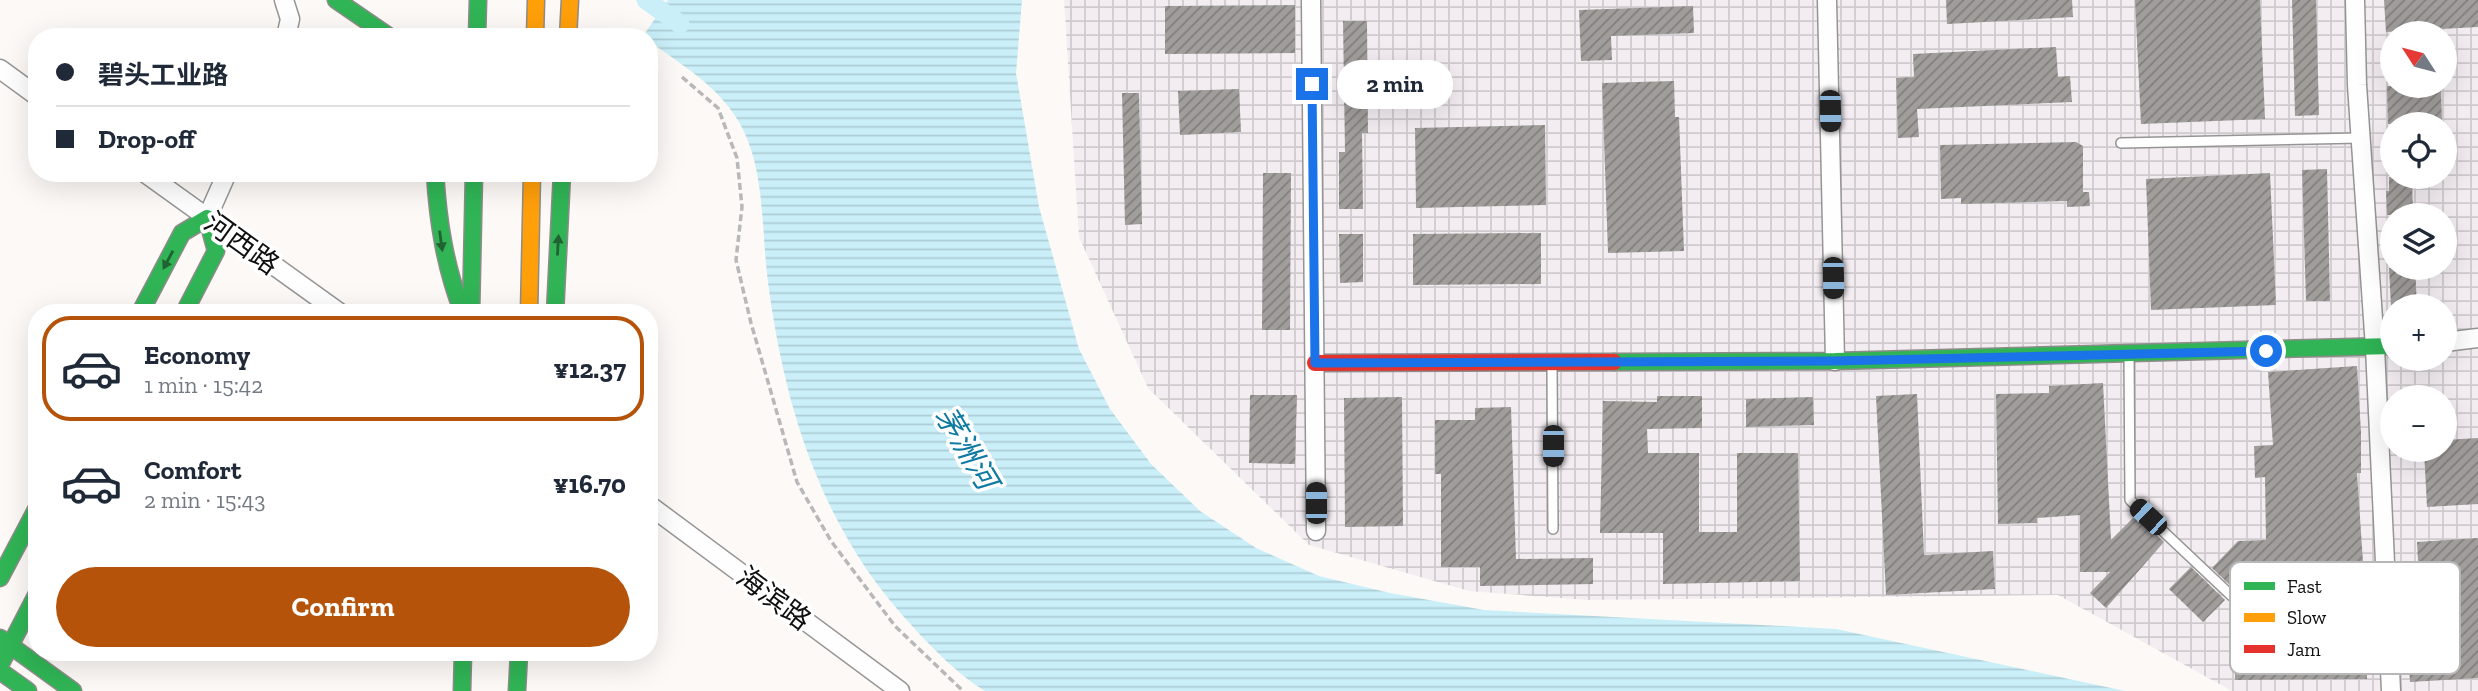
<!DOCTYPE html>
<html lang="en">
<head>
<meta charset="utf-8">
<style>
  body { margin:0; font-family:"Zilla Slab","Noto Sans SC",serif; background:#f6f6f7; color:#1f2937; height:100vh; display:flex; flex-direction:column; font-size:26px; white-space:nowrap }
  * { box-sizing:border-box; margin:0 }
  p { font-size:23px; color:#747a83 }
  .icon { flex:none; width:38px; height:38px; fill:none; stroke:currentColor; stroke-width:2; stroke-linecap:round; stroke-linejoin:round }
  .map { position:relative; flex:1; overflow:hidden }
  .drawer { position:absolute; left:28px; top:304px; width:630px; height:357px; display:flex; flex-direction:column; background:#fff; border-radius:28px; box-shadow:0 7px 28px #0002 }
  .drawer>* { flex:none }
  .top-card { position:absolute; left:28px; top:28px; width:630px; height:154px; border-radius:28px; box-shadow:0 7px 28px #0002; display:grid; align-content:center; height:154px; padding:0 28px; background:#fff }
  .needle { width:46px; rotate:306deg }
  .controls { position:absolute; left:2380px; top:21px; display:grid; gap:14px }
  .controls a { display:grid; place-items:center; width:77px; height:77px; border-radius:50%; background:#fff; box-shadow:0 7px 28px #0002; font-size:35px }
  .end { position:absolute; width:32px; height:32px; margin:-16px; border:9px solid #1a73e8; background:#fff; box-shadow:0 0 0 4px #fff }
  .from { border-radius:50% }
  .bubble { position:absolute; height:49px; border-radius:24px; background:#fff; box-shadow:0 7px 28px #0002; font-size:23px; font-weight:700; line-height:49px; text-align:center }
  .car { position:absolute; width:21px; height:42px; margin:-21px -10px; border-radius:9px; box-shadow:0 0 5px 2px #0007; background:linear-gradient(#222 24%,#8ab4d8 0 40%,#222 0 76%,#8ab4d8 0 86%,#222 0) }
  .top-card b { display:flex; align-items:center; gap:24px; height:66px; font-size:26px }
  .top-card b+b { border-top:2px solid #e0e1e3 }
  .top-card i { width:18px; height:18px; background:#1f2937 }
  ul { padding:12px 0 0; list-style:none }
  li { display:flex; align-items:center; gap:21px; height:105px; margin:0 14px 10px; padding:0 14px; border:4px solid transparent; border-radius:28px }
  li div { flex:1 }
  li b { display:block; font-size:26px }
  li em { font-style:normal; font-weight:700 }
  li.selected { border-color:#b45309 }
  li>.icon { width:63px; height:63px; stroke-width:1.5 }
  .cta { display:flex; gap:14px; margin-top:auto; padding:14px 28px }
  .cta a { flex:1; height:80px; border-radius:42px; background:#b45309; color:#fff; font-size:28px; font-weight:700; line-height:80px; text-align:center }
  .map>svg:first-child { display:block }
  .industrial { fill:url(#industrial-grid); fill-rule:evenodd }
  .water { fill:url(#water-rules) }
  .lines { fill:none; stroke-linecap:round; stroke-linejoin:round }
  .canal { stroke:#caeff9; stroke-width:19 }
  .building { fill:url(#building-hatch) }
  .lane-casing { stroke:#969594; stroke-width:12 }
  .street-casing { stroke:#969594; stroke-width:21 }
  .fast-casing { stroke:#8d8c8a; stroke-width:19 }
  .slow-casing { stroke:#8d8c8a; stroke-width:19 }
  .jam-casing { stroke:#8d8c8a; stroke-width:19 }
  .path { stroke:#b9b8b8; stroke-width:3.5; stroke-dasharray:7 3.5; stroke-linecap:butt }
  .lane { stroke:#fffefe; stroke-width:9 }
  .street { stroke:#fffefe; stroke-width:18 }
  .fast { stroke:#30b455; stroke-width:16 }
  .slow { stroke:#ff9f0a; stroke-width:16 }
  .jam { stroke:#e5322d; stroke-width:16 }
  .oneway { fill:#206232 }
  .route { stroke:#1a73e8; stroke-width:9 }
  .labels { text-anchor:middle; stroke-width:7; stroke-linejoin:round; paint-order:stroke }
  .street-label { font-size:28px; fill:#101010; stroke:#fff }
  .water-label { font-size:30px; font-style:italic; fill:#107ba2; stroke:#fff }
  .key { fill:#fff; stroke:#b7b7b7; stroke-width:2 }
  .key-label { font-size:19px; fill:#101010 }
</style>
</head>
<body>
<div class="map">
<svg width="2478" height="691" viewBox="0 0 2478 691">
  <defs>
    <pattern id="industrial-grid" width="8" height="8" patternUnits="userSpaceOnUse" patternTransform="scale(1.75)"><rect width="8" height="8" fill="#f3edf2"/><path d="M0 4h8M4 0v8" fill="none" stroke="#cfcace"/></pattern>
    <pattern id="water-rules" width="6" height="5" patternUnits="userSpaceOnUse" patternTransform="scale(1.75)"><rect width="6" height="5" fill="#caeff9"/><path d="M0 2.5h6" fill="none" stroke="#acccd4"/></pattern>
    <pattern id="building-hatch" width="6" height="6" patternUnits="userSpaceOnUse" patternTransform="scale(1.75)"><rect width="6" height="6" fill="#a09d9b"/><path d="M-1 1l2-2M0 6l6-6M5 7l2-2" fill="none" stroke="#817f7d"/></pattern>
  </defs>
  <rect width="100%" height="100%" fill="#fcf9f6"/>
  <path class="industrial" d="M1064,0H2478V691H2232L2058,595L1587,600L1469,591L1309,545L1148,388L1079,237ZM2392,33H2445V86H2392ZM2392,124H2445V177H2392ZM2392,215H2445V268H2392ZM2392,306H2445V359H2392ZM2392,397H2445V450H2392Z"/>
  <path class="water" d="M668,0H1022L1016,73L1039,207L1079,349L1110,409L1151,464L1200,511L1256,548L1319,576L1390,593L1484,610L1836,629L2125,691H985C959,675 935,651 914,628C823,532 785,411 768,282C761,230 766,169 739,122C718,86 682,65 649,41V37L643,36Z"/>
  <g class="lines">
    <polyline class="canal" points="646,0 680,24"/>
  </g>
  <g class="building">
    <polygon points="1946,0 2072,0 2073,17 1947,24"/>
    <polygon points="2135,0 2260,0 2265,119 2141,124"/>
    <polygon points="2292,0 2316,0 2319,115 2295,116"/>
    <polygon points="2384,0 2478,0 2478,27 2386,32"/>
    <polygon points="1295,5 1295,53 1165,54 1165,6"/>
    <polygon points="1693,6 1694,33 1611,36 1612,60 1581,61 1579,10"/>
    <polygon points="1343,21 1367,21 1368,133 1362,133 1363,209 1339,209 1339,152 1345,152"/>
    <polygon points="2056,47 2058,77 2070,76 2072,102 1917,109 1919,137 1898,138 1896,78 1914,77 1913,54"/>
    <polygon points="1674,81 1675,117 1679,117 1684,251 1608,253 1602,83"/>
    <polygon points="2387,86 2441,86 2442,124 2388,124"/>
    <polygon points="1239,89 1241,132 1180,135 1178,91"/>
    <polygon points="1122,93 1139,93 1142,224 1125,225"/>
    <polygon points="1545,125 1546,205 1416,208 1415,128"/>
    <polygon points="2076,142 2083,146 2083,192 2089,192 2090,206 2067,207 2067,201 1961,204 1961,198 1941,199 1940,145"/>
    <polygon points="2327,169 2330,301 2306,301 2302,170"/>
    <polygon points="1263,173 1291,173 1290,330 1262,330"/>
    <polygon points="2270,173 2276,305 2151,310 2146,179"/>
    <polygon points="2389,177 2412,177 2413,215 2387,215 2386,191 2389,191"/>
    <polygon points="1541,233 1541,284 1413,285 1413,234"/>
    <polygon points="1339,234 1363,234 1363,282 1340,283"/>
    <polygon points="2389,268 2415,268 2417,306 2391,306"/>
    <polygon points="2357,366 2361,432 2361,473 2357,473 2364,577 2344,580 2311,571 2312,588 2255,593 2243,582 2235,590 2212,568 2238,541 2266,540 2265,477 2255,478 2254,446 2273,445 2268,372"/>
    <polygon points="2103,383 2111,540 2136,515 2164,542 2106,608 2090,593 2110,572 2080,572 2080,515 2037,518 2037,523 1998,524 1996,394 2049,393 2049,386"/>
    <polygon points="1917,394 1924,555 1993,551 1995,589 1886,595 1876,396"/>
    <polygon points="1250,395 1297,395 1295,464 1249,463"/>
    <polygon points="1657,396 1702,396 1702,428 1647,429 1648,453 1699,453 1699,532 1737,532 1737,453 1798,453 1800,581 1663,584 1663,533 1600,533 1603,401 1657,402"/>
    <polygon points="1402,397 1403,526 1345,527 1344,398"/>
    <polygon points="1813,397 1814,425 1746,427 1746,399"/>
    <polygon points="1511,407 1516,559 1593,558 1593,584 1480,586 1480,567 1441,567 1441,474 1435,474 1435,420 1475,420 1475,408"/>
    <polygon points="2478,438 2478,504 2427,507 2424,450 2445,450 2445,440"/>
    <polygon points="2478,538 2478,678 2410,682 2407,638 2422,637 2417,542"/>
    <polygon points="2191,567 2225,600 2203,622 2169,589"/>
    <polygon points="2312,602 2312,616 2367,616 2367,679 2235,680 2235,616 2279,616 2268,606"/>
  </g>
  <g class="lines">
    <defs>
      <g id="lane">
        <polyline points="2121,143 2360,138"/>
        <polyline points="2129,354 2130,500 2237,601 2386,589"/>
        <polyline points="1552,363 1553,529"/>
      </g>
      <g id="street">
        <polyline points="284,0 290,19 286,37"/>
        <polyline points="1311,0 1316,531"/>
        <polyline points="1827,0 1835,361"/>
        <polyline points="2355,0 2357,85 2375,348 2391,691"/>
        <polyline points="0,69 37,96"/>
        <polyline points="145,173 340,313"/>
        <polyline points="207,218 227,173"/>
        <polyline points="2445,342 2478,338"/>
        <polyline points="649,505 900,691"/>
      </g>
      <g id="fast">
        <polyline points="336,0 390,37"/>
        <polyline points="477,37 478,0"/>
        <path d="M435,173C438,222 445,267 463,313"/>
        <polyline points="140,313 182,233 207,218 216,251 184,313"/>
        <polyline points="471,313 474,173"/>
        <polyline points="555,313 562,173"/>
        <polyline points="1614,362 1835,361 2392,346"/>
        <polyline points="0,578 37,508"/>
        <polyline points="0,638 73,691"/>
        <polyline points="0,665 37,594"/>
        <polyline points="0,671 28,691"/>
        <polyline points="462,691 463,653"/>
        <polyline points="517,691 519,653"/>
      </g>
      <g id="slow">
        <polyline points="535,37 536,0"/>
        <polyline points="568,37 570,0"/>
        <polyline points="529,313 532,173"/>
      </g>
      <polyline id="jam" points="1315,363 1614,362"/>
    </defs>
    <use href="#lane" class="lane-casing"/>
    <use href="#street" class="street-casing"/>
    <use href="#fast" class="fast-casing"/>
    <use href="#slow" class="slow-casing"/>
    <use href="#jam" class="jam-casing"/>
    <polyline class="path" points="682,77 718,108 737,158 742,207 736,260 751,323 797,482 831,541 895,626 963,691"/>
    <use href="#lane" class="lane"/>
    <use href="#street" class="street"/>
    <use href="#fast" class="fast"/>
    <use href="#slow" class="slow"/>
    <use href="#jam" class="jam"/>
  </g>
  <defs><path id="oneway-solid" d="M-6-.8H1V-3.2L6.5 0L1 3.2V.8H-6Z" transform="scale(1.75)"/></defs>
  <g class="oneway">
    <use href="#oneway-solid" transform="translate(441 241) rotate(82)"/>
    <use href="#oneway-solid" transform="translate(558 245) rotate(-87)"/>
    <use href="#oneway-solid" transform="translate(168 260) rotate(118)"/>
  </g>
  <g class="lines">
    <polyline class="route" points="1312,84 1315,363 1835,361 2266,351"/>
  </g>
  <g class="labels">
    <g class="street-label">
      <text transform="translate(242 243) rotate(36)" y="10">河西路</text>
      <text transform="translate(774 598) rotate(37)" y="10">海滨路</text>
    </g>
    <g class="water-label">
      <text transform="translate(966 448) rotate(59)" y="10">茅洲河</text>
    </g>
  </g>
  <rect x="2230" y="562" width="230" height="112" rx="10" class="key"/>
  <rect x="2244" y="582" width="31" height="8" fill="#30b455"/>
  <rect x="2244" y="613" width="31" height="9" fill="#ff9f0a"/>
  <rect x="2244" y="645" width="31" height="8" fill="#e5322d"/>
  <g class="key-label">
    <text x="2287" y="593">Fast</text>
    <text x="2287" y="624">Slow</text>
    <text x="2287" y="656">Jam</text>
  </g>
</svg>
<div class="controls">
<a><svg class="needle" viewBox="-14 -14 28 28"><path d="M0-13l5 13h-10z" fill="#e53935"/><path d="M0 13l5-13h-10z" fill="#747a83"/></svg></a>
<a><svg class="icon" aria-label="locate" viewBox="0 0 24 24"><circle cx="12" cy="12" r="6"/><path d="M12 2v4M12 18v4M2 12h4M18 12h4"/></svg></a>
<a><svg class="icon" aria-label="layers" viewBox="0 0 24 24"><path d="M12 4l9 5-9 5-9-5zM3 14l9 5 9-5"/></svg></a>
<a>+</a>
<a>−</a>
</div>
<i class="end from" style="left:2266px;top:351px"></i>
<i class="end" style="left:1312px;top:84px"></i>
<div class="bubble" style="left:1337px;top:60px;width:116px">2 min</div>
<i class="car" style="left:1830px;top:111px;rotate:179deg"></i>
<i class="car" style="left:1833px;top:278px;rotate:179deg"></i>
<i class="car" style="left:1553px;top:446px;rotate:180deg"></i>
<i class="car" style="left:1316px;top:503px;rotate:0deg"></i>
<i class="car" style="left:2148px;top:517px;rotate:313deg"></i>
<div class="top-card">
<b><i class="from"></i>碧头工业路</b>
<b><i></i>Drop-off</b>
</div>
<section class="drawer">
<ul>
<li class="selected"><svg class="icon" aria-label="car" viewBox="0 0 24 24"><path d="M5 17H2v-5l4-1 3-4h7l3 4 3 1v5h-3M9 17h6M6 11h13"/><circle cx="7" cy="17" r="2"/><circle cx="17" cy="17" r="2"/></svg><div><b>Economy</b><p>1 min · 15:42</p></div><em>¥12.37</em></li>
<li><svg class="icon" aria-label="car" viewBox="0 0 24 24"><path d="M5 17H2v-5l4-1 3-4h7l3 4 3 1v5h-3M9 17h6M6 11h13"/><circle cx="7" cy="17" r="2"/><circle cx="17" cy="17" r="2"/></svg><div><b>Comfort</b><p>2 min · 15:43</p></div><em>¥16.70</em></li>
</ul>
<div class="cta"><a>Confirm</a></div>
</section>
</div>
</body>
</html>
